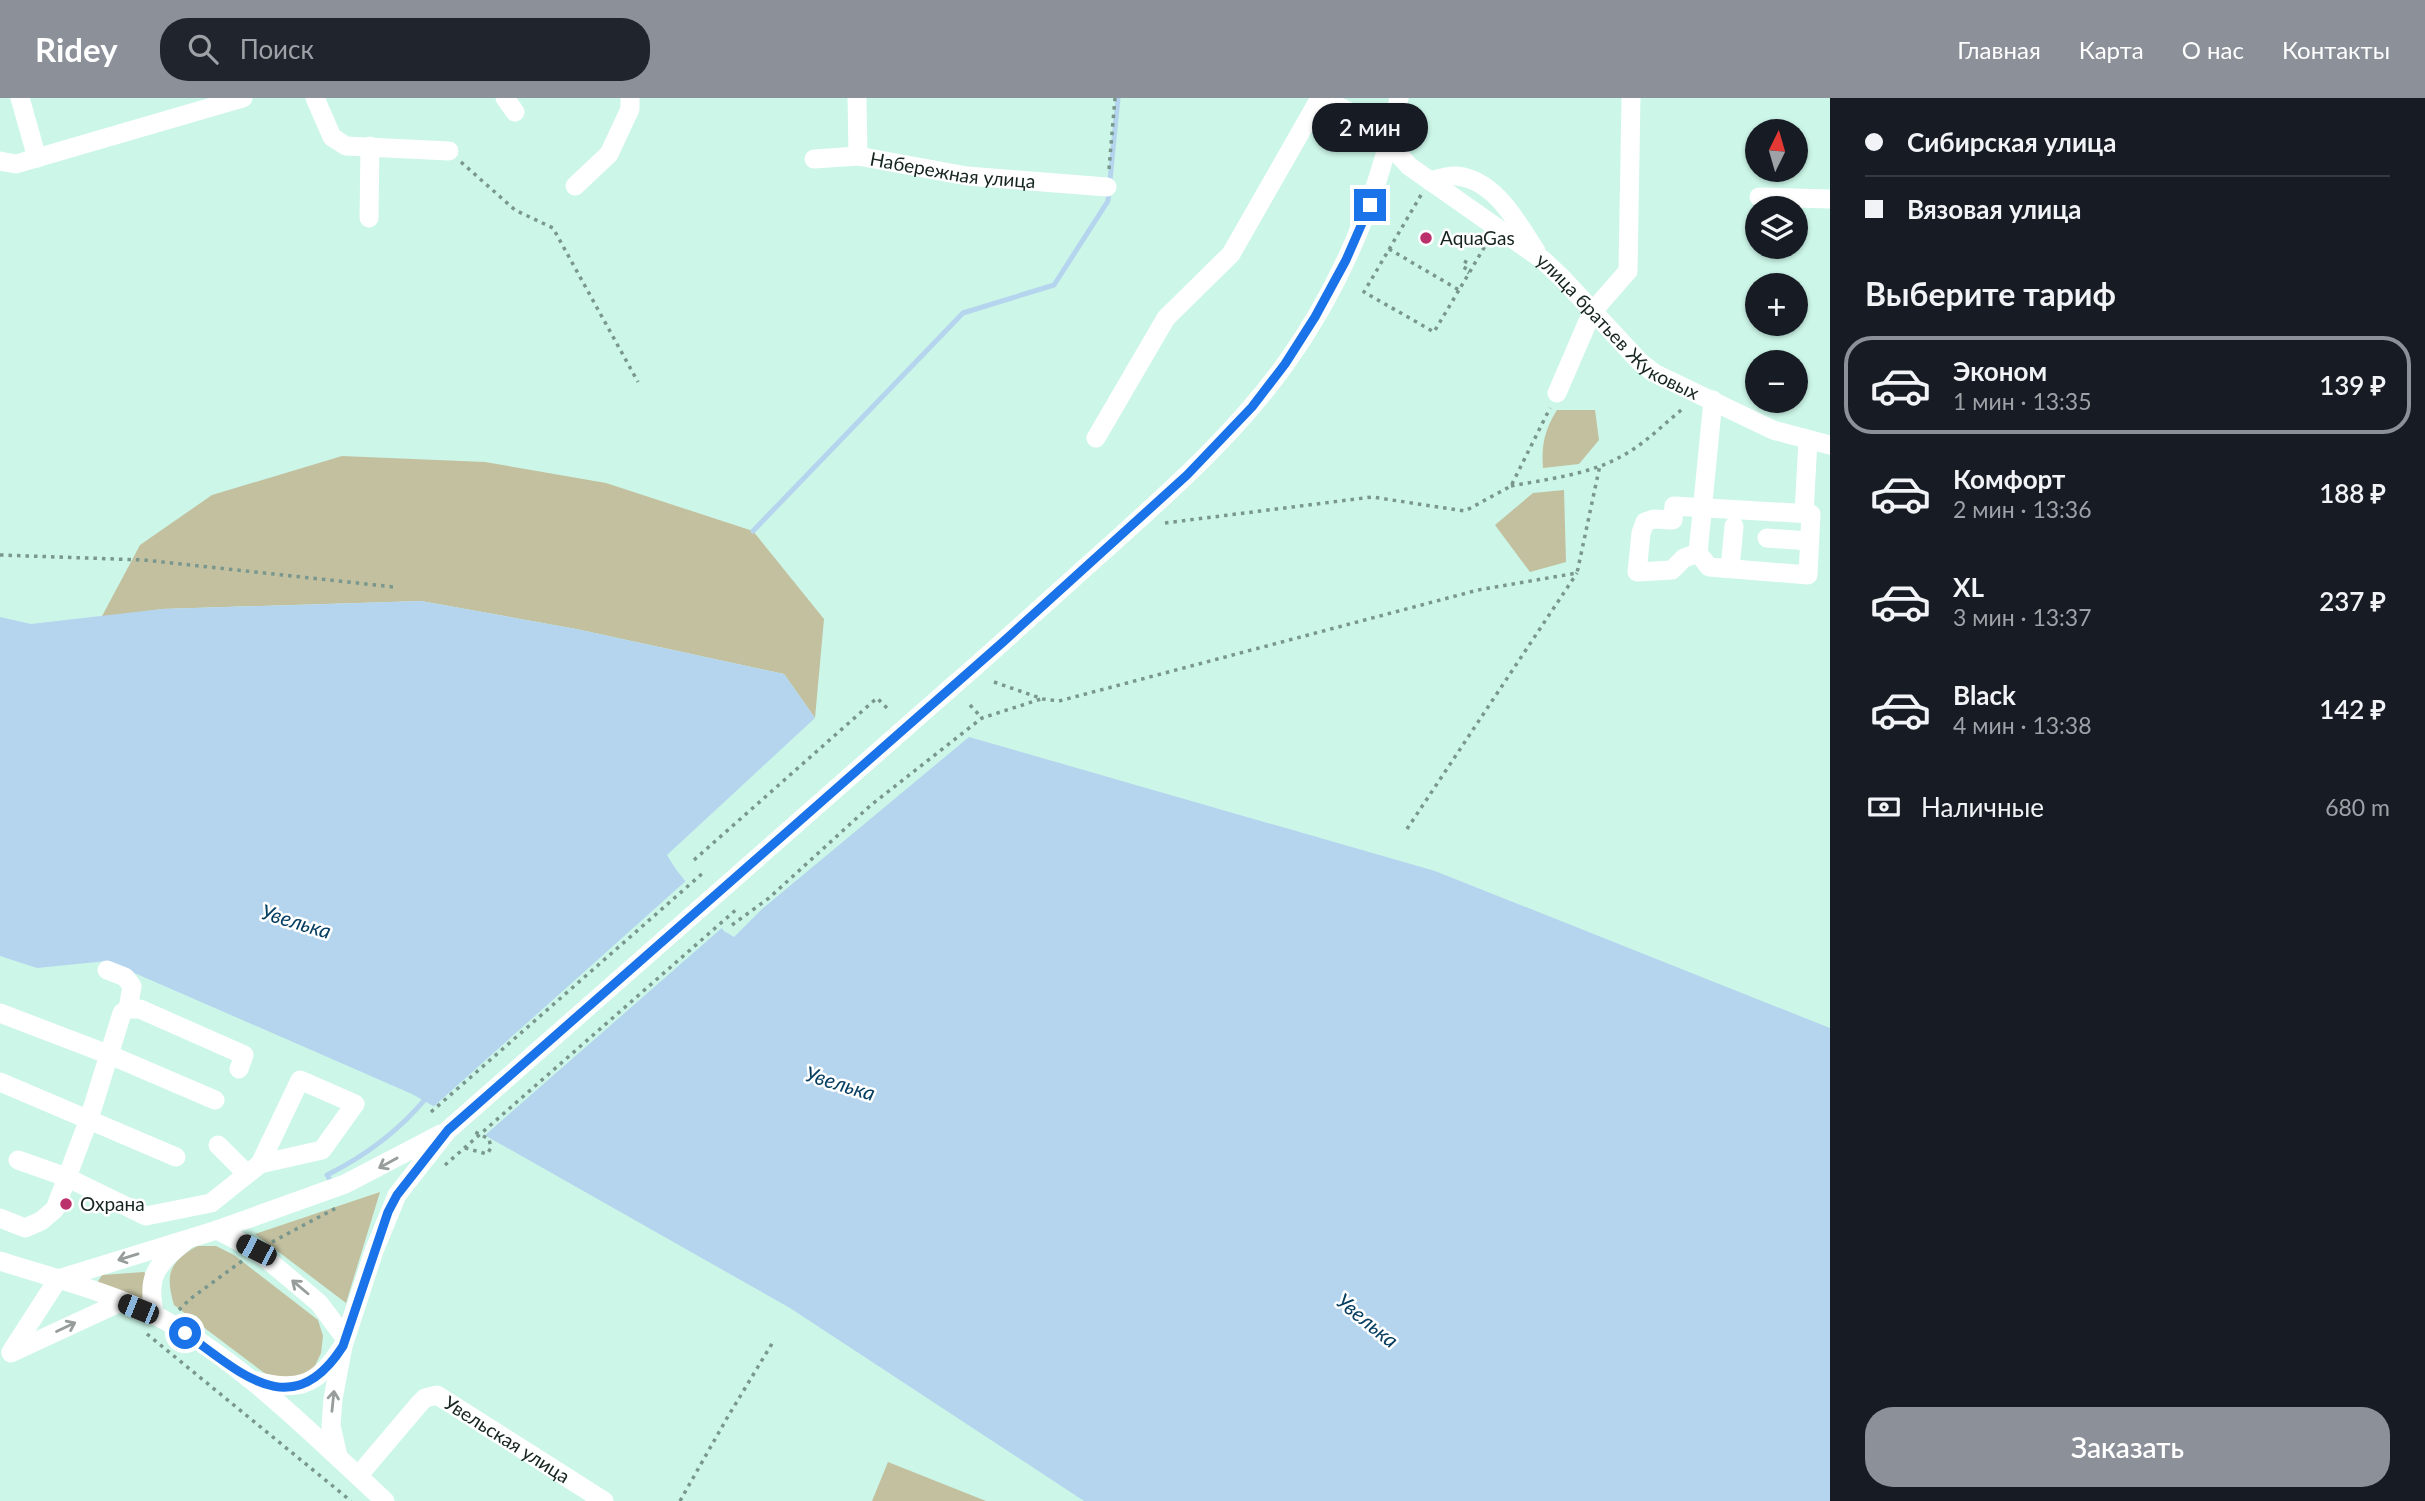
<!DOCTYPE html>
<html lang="ru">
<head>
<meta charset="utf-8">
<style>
  body { margin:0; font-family:Lato,sans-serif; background:#20242c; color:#f1f3f6; height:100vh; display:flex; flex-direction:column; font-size:26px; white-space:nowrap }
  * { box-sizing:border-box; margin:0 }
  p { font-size:23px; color:#9ea1a6 }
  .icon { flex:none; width:38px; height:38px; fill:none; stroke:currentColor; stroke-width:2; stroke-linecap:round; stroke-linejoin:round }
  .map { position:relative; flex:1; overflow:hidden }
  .details { display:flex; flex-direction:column; background:#171b24; width:595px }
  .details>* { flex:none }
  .hud { display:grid; align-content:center; height:154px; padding:0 35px; background:#171b24 }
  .needle { width:46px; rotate:5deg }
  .fabs { position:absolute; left:1745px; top:21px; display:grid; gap:14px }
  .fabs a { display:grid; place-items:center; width:63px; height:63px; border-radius:50%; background:#171b24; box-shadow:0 2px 5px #0004; font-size:35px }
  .end { position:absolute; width:32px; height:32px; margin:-16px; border:9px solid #1a73e8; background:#fff; box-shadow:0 0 0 4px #fff }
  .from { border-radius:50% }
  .bubble { position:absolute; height:49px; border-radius:24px; background:#171b24; box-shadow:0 2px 5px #0004; font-size:23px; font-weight:600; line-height:49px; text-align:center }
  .car { position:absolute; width:21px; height:42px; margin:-21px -10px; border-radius:9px; box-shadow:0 0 5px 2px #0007; background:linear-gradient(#222 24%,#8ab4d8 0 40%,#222 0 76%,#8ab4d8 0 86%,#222 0) }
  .hud b { display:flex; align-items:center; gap:24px; height:66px; font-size:26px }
  .hud b+b { border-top:2px solid #363941 }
  .hud i { width:18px; height:18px; background:#f1f3f6 }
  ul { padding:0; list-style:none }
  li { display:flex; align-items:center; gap:21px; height:98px; margin:0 14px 10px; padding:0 21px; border:4px solid transparent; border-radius:28px }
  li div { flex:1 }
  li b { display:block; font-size:26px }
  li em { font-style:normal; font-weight:600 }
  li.selected { border-color:#8c9099 }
  li>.icon { width:63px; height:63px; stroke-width:1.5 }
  h2 { padding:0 35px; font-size:32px; line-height:84px }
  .pay { display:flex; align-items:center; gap:18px; height:77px; padding:0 35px; font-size:26px }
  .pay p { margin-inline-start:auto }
  .action { display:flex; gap:14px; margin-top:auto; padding:14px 35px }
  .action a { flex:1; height:80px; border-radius:28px; background:#8c9099; color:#fff; font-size:28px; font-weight:600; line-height:80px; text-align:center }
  header { display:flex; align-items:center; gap:42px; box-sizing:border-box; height:98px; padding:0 35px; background:#8c9099; color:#fff }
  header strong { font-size:33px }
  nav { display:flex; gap:38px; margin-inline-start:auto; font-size:24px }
  .search { width:490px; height:63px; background:#20242c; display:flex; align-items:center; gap:18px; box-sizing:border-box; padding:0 24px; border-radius:28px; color:#9ea1a6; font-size:26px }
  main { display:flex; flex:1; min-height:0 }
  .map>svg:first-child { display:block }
  .green { fill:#c3c0a0 }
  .water { fill:#b5d5ef }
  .pier { fill:#ccf6e8 }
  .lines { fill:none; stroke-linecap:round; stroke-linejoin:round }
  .stream { stroke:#b5d5ef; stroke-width:5 }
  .path { stroke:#79978d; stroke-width:3.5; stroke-dasharray:3.5 5; stroke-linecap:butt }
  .minor { stroke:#fff; stroke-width:19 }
  .oneway { stroke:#969d9b }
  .route { stroke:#1a73e8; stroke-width:9 }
  .poi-dot { fill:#bb316c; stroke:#fff; stroke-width:2.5 }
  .labels { text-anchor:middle; stroke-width:5; stroke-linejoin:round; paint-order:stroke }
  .street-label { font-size:19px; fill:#162520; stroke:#fff }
  .poi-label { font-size:19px; fill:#162520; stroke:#fff; text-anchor:start }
  .water-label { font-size:21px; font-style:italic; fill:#053e60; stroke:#fff }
</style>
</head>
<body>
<header>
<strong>Ridey</strong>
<div class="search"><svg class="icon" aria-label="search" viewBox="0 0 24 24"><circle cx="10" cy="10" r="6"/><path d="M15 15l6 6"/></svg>Поиск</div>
<nav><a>Главная</a><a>Карта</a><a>О нас</a><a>Контакты</a></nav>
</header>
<main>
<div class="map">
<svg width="1830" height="1403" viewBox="0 0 1830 1403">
  <rect width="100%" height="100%" fill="#ccf6e8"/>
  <g class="green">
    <path d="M1557,312H1595L1599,342L1579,366L1543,370C1541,347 1545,331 1557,312Z"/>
    <polygon points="342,358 485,364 606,385 753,433 824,521 815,620 784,576 576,531 421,503 162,511 101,520 140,447 212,397"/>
    <polygon points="1564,392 1566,464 1530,474 1495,427 1533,395"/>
    <polygon points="380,1094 346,1205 255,1136"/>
    <path d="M197,1148H216L234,1157L318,1222L323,1238L321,1255L314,1270L299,1279L271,1280L174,1207C165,1176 169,1164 197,1148Z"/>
    <polygon points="144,1174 149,1180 145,1203 97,1185 102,1177"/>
    <polygon points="888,1364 986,1403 872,1403"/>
  </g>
  <polygon class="water" points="421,503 576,531 784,576 815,620 667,757 675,770 724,833 734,839 762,811 969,639 1435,773 1830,930 1830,1403 1084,1403 790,1210 412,996 107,863 37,870 0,858 0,519 31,526 162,511"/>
  <polygon class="pier" points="688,781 724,828 483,1039 432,1010"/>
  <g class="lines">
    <g class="stream">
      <polyline points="753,433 963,215 1054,187 1108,103 1118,0"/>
      <path d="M332,1085L327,1077C365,1058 400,1032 427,999"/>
    </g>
    <g class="path">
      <polyline points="461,64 515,112 553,130 638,284"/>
      <polyline points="1109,71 1115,0"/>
      <polyline points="1421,97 1364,194 1434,234 1459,192"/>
      <polyline points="1389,151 1459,192 1488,143"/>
      <polyline points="1464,163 1468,165 1464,172 1469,175"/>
      <path d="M1511,388C1553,380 1596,376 1632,352C1651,340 1667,323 1684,310"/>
      <polyline points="1165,425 1372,399 1465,413 1511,388 1550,310"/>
      <polyline points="0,457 144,462 394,489"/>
      <polyline points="994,584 1043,601 1059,603 1478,492 1577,475 1600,367"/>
      <polyline points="970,607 982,620"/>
      <polyline points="1407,731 1577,475"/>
      <polyline points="694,762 877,600 888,611"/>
      <polyline points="732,827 769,800 871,707 982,620 1041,601"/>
      <polyline points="431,1014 704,774"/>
      <polyline points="465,1050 487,1056 491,1050 489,1041 473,1033"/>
      <polyline points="445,1067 738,810"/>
      <polyline points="272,1144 336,1110"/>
      <polyline points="179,1212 190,1201 242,1163"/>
      <polyline points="147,1236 351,1403"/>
      <polyline points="680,1403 727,1320 773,1244"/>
    </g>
    <g class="minor">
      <polyline points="20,0 37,60"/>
      <polyline points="315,0 332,39 346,48 449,53"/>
      <polyline points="505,0 515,14"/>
      <path id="s1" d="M857,0L858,58L967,78L1107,89"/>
      <path id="s2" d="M1323,0L1370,25L1409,68L1543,162L1563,181L1640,264L1654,275L1773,332L1830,347"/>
      <polyline points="814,61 858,58"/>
      <polyline points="0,63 16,66 243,0"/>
      <path d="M1430,83C1438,81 1448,77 1457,78C1495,82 1517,124 1536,153"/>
      <polyline points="575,88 609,56 630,11 630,0"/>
      <polyline points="1759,99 1830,101"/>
      <polyline points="369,120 370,48"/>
      <polyline points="1557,295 1592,214 1628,173 1631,0"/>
      <polyline points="1096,340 1166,220 1231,156 1320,0"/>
      <polygon points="1674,408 1811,416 1808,477 1709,469 1698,455 1684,460 1672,472 1637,474 1641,435 1645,424 1654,421 1673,422"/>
      <polyline points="1804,416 1808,342"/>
      <polyline points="1767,440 1809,443"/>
      <polyline points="1698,455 1713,302"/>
      <polyline points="1731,460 1734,428"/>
      <polyline points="107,872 125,879 132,888 128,911"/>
      <polyline points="0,915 110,957 215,1002"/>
      <polyline points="0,984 176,1059"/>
      <polyline points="218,1047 247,1076"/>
      <polyline points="18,1062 66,1079 146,1118 211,1105 260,1066 300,982 355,1006 322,1052 260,1066"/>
      <polyline points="0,1120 25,1130 41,1123 55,1111 89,1021 122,915 128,911 140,911 244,957 239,971"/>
      <polyline points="217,1132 256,1152 319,1205 345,1240"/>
      <path d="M0,1163C50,1179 110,1194 157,1218C243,1264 314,1338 385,1403"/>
      <path d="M155,1218C146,1181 155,1167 183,1145"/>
      <polyline points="11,1254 58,1181 217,1132 345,1086 441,1036"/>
      <polyline points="11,1255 121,1204"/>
      <path d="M253,1282C294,1294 317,1289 340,1252"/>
      <path d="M338,1358L331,1328L333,1301L343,1248L374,1153L397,1097L448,1032C616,883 785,735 954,587C1008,540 1061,491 1115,443C1175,389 1236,334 1284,268C1341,189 1379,96 1399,0"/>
      <path id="s3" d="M358,1378L420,1305L425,1300L437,1297L604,1403"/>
    </g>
  </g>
  <defs><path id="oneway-shaft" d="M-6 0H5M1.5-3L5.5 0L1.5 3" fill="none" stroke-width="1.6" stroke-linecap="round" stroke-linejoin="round" transform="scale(1.75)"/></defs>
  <g class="oneway">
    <use href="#oneway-shaft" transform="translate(388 1065) rotate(151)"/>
    <use href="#oneway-shaft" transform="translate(128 1159) rotate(163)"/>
    <use href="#oneway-shaft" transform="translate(300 1189) rotate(-140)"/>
    <use href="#oneway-shaft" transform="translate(66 1229) rotate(-25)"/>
    <use href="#oneway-shaft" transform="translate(333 1303) rotate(-84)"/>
  </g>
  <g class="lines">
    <path class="route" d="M185,1235C240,1274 292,1328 343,1248L388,1114L397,1097L448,1032L1003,544L1187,377L1252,309L1285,266L1315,219L1346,162L1370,107"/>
  </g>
  <g class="poi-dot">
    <circle cx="1426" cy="140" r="7"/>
    <circle cx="66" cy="1106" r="7"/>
  </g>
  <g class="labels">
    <g class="street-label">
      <text dy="7" stroke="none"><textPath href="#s1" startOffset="154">Набережная улица</textPath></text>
      <text dy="7" stroke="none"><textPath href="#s2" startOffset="376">улица братьев Жуковых</textPath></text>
      <text dy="7" stroke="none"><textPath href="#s3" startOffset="198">Увельская улица</textPath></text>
    </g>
    <g class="poi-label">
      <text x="1440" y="147">AquaGas</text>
      <text x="80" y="1113">Охрана</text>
    </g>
    <g class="water-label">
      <text transform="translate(296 824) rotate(17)" y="7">Увелька</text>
      <text transform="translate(840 986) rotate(17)" y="7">Увелька</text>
      <text transform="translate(1367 1223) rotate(39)" y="7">Увелька</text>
    </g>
  </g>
</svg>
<div class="fabs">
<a><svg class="needle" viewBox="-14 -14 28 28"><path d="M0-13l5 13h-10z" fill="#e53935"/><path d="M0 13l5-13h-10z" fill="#9ea1a6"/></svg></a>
<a><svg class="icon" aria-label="layers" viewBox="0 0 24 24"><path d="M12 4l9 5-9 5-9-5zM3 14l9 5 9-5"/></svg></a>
<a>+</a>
<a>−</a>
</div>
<i class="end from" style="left:185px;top:1235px"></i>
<i class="end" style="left:1370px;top:107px"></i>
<div class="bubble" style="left:1312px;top:5px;width:116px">2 мин</div>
<i class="car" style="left:256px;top:1152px;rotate:297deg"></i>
<i class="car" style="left:138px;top:1211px;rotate:292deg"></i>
</div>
<section class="details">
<div class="hud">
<b><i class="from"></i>Сибирская улица</b>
<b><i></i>Вязовая улица</b>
</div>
<h2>Выберите тариф</h2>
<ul>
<li class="selected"><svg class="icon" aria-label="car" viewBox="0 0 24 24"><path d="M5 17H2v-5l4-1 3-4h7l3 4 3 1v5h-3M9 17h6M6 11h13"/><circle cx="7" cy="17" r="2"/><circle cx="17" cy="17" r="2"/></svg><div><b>Эконом</b><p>1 мин · 13:35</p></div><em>139 ₽</em></li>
<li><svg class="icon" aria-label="car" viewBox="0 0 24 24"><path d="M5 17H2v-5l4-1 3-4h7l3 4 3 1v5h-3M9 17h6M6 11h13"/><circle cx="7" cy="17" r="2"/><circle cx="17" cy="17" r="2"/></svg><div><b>Комфорт</b><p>2 мин · 13:36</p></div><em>188 ₽</em></li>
<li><svg class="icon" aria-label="car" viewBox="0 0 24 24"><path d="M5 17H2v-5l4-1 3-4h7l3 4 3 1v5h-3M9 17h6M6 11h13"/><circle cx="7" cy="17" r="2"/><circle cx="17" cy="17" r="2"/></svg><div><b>XL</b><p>3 мин · 13:37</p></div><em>237 ₽</em></li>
<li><svg class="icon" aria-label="car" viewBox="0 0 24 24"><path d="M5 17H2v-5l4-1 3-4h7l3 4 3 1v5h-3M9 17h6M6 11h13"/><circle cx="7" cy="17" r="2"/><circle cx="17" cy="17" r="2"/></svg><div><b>Black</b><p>4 мин · 13:38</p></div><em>142 ₽</em></li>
</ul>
<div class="pay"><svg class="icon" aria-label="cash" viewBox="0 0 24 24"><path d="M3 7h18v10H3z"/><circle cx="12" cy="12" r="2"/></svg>Наличные<p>680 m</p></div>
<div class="action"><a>Заказать</a></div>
</section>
</main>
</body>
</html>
